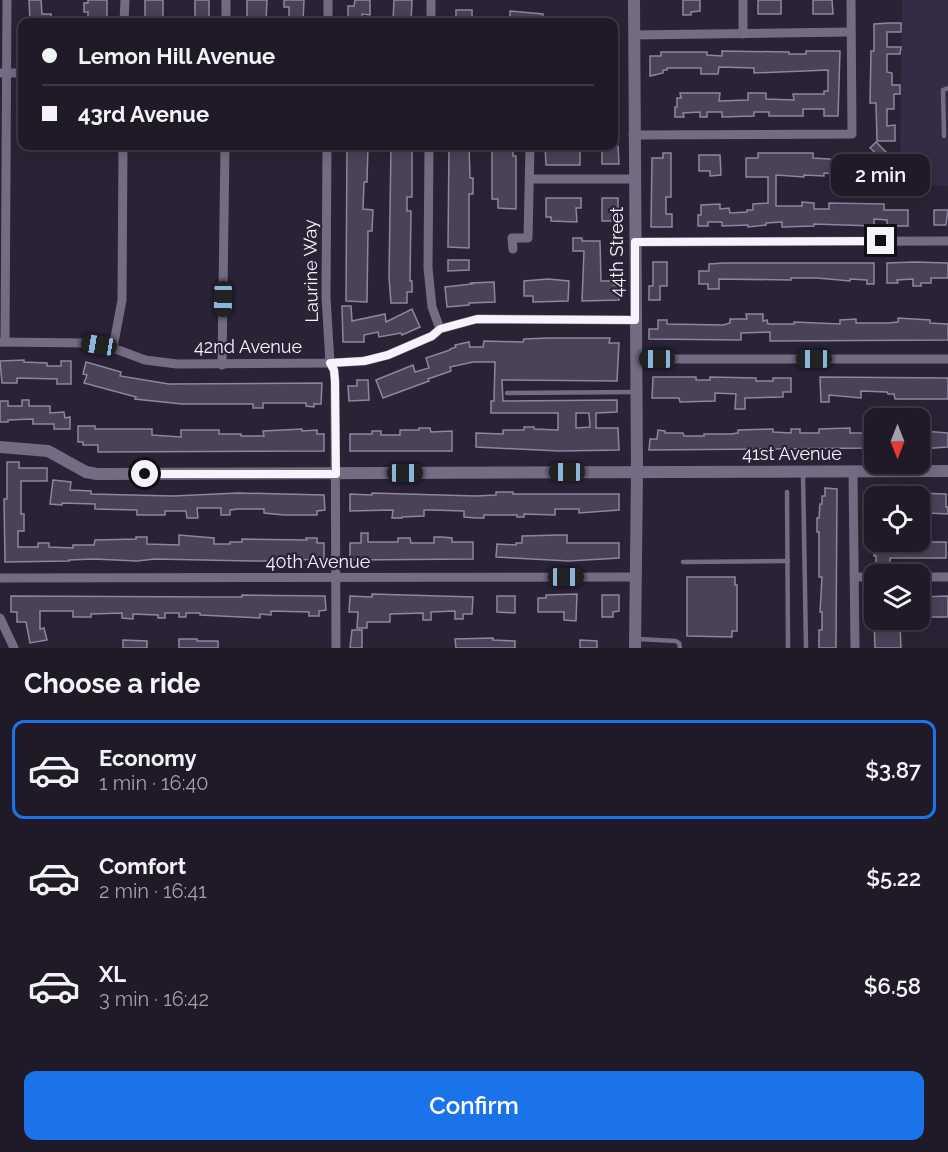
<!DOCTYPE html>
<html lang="en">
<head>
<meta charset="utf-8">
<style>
  body { margin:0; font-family:Raleway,sans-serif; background:#282330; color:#f1f3f6; height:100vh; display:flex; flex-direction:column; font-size:22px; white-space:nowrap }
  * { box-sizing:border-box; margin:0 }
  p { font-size:20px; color:#a2a1a8 }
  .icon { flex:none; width:33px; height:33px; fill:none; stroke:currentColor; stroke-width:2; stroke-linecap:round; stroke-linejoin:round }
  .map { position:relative; height:648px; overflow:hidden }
  .side { display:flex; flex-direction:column; background:#201a28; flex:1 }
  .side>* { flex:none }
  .banner { position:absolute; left:18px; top:18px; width:600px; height:132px; border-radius:12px; box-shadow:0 3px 15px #0003,0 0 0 2px #3d3845; display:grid; align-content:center; height:132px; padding:0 24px; background:#201a28 }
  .needle { width:39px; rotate:180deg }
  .buttons { position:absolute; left:864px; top:408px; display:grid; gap:12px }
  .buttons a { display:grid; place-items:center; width:66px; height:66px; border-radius:12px; background:#201a28; box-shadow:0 3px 15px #0003,0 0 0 2px #3d3845; font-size:30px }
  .end { position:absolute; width:27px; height:27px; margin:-14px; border:8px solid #f7f3fd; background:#111; box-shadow:0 0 0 3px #111 }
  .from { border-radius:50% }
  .bubble { position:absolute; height:42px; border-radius:12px; background:#201a28; box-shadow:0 3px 15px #0003,0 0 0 2px #3d3845; font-size:20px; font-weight:600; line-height:42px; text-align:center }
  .car { position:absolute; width:18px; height:36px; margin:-18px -9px; border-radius:8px; box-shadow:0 0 4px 2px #0007; background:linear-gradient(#222 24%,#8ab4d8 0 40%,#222 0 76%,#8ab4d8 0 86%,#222 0) }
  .banner b { display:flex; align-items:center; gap:21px; height:57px; font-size:22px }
  .banner b+b { border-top:2px solid #3d3845 }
  .banner i { width:15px; height:15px; background:#f1f3f6 }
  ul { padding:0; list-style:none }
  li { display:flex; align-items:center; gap:18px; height:99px; margin:0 12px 9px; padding:0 12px; border:3px solid transparent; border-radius:12px }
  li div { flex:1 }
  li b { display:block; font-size:22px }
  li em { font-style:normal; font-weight:600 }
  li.selected { border-color:#1a73e8 }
  li>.icon { width:54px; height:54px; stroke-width:1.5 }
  h2 { padding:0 24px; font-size:27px; line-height:72px }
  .button { display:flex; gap:12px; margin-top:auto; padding:12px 24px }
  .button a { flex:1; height:69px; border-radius:12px; background:#1a73e8; color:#fff; font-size:24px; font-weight:600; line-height:69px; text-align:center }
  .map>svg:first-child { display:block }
  .built { fill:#352b44 }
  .building { fill:#4a4257; stroke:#8e869d; stroke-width:1.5; fill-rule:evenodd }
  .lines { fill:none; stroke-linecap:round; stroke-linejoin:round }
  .service { stroke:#746c83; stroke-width:4.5 }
  .minor { stroke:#746c83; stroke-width:9 }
  .tertiary { stroke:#746c83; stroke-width:12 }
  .route { stroke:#f7f3fd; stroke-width:8 }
  .labels { text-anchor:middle; stroke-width:4.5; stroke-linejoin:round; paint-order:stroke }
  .street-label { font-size:18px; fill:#f7f3fd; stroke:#2a2336 }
</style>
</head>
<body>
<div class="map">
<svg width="948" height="648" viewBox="0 0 948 648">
  <rect width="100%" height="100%" fill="#2a2336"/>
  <polygon class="built" points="902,0 948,0 948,186 900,185"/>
  <g class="building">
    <polygon points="29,0 41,0 42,14 51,14 51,22 30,22"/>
    <polygon points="88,0 107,0 107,22 88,22 88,12 84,12 84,3 88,3"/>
    <rect x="145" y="0" width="18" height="22"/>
    <rect x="195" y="0" width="14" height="22"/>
    <polygon points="247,0 267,0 266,22 247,22"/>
    <polygon points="284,0 304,0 303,22 289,22 289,7 284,7"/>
    <polygon points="355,0 370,0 370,15 362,14 362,22 348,22 348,6 354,6"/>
    <polygon points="394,0 412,0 411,22 393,22"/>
    <polygon points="683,0 700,0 700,11 691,12 691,15 683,15"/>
    <rect x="758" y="0" width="23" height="14"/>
    <polygon points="813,0 832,0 833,14 813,14"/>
    <rect x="456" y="10" width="16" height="12"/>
    <polygon points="510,11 543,14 542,22 510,22"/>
    <polygon points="889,23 901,23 901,32 887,32 887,47 901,47 900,54 887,54 887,72 892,73 892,85 900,85 900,94 894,94 894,109 887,109 887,126 895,125 895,141 877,141 876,103 870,103 871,51 874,51 874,24"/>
    <polygon points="722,51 789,52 789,54 806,54 806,51 840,51 838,116 824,116 824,109 803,109 803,116 769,116 769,112 754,112 754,116 722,117 722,112 707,112 707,117 700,117 700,112 683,113 684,117 675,117 675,107 677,107 677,98 681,98 680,93 720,93 719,101 748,100 748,93 766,93 766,99 794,100 793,94 824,94 824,91 828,91 828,70 754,73 754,68 719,67 718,74 701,74 701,68 667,68 667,70 663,70 663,73 650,76 650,56 661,56 661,52 707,52 707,55 722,56"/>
    <polygon points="876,142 889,155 880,164 884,168 880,173 866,160 874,151 870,148"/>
    <polygon points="347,146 368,146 367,182 364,182 363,209 373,210 372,231 368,231 367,302 346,301"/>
    <polygon points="391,146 412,146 412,197 407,197 407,211 411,211 410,281 412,281 412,292 407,292 407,303 391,303 389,278"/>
    <polygon points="449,146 469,146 470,178 473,178 473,194 469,194 469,248 448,247"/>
    <polygon points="545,146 580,146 580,165 546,165"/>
    <polygon points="602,146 618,146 619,164 602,164"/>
    <polygon points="492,147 513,147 513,156 516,156 516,209 498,208 498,199 492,199"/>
    <polygon points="663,153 671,153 671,197 666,197 666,214 672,214 672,227 651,227 652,158 663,158"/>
    <polygon points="758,153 813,153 813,158 861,161 861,173 857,172 857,176 848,176 848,178 840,178 840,174 824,173 824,176 804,175 804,177 776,175 776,206 802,206 802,202 814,203 814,209 829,209 829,203 884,204 884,210 908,210 908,226 887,226 887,220 874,219 874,226 814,224 814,226 782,227 782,222 766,223 766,225 748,227 748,225 722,226 722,222 708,222 708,226 698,226 698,215 701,215 701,205 720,204 720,209 729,208 730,213 747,212 747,210 753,210 753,204 768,203 768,177 746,177 746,158 758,158"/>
    <polygon points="699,155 720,155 721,175 710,176 710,171 699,171"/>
    <polygon points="546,198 581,198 581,208 576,208 577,222 551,221 551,217 546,217"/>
    <polygon points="602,198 618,198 618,216 613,216 613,221 602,221"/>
    <polygon points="934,210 948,210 946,225 934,225"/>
    <polygon points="573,238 582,238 582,241 600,241 601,281 614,281 614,285 619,286 619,300 582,301 584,251 573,251"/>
    <polygon points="448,260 469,260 469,270 448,271"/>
    <polygon points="653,262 667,262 667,286 660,286 660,300 649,300 649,286 653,286"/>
    <polygon points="914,262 948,263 948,278 931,278 931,283 921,283 921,286 913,286 913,279 897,280 898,283 887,283 887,263"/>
    <polygon points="723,263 874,263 874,284 867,284 867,280 850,279 850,281 817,278 791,278 791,280 719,279 719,289 708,289 708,284 699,284 699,271 709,271 709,264"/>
    <polygon points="548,279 569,281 568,301 533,302 533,296 524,296 524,281"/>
    <polygon points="494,282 495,302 469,303 469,305 447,307 445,287 472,284 471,283"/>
    <polygon points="342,306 351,306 352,321 385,314 386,322 412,309 420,327 402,335 401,333 379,337 378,332 364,335 364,342 343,342"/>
    <polygon points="746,314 763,314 763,321 767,320 768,324 794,324 794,322 840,324 840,320 856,319 856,323 888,323 898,322 898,318 930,320 930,323 948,324 948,340 770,341 770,332 741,333 741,340 649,339 649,329 658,329 658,320 667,320 667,324 723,325 730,323 730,319 747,319"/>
    <path d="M549,338H610L609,343H619L617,381L502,380L503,401L617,400V412L596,413V428H618L619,450L559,451L476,447V433L503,434V430H524V427H534V429L558,430V413H491V401H494L495,362H473L450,367L451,371L428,379L429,381L383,398L376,380L413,365L415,372L429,368L426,358L450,350V349L456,347L455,345L469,342L470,347H483L484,341L523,342L524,339ZM576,413H589L590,427L576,428Z"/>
    <polygon points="24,360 24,362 47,363 47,366 61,366 61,361 71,361 71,384 57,384 57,379 17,378 17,383 2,383 0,361"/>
    <polygon points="86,362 121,372 120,376 169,384 322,383 321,404 314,404 314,407 306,406 306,403 263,403 263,408 253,408 253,404 182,404 135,399 136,397 84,383 87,375 83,374"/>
    <polygon points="653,377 696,377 696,380 710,380 710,377 756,378 756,381 773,381 773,378 791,378 791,392 783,392 783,397 745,398 745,409 735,409 736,394 715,393 715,401 680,402 679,398 652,398"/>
    <polygon points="820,377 948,378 948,399 895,399 894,394 888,394 887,392 861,391 861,398 829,395 829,402 821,402"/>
    <polygon points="357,380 368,380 369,400 349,401 348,386 357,386"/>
    <polygon points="22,400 29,400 29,406 50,406 50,413 64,412 65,418 70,417 70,429 54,429 54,424 33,424 33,419 8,420 8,422 0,422 0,401 8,401 8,406 22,406"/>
    <polygon points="78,426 95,426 95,429 152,429 152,435 181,437 181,430 219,430 219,434 241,434 241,436 264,436 263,431 302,429 302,431 317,430 317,434 324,434 324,451 98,452 98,445 83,445 83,442 78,442"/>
    <polygon points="419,428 430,428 431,432 452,431 452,451 350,451 350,434 372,434 372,431 381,431 381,435 400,435 400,430 419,430"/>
    <polygon points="850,428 850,433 874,433 874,448 649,450 650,439 657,439 658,430 665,431 665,433 683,433 684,436 704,436 704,434 731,434 738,433 738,430 773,429 773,432 791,433 791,429 800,429 800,433 819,433 819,429"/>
    <polygon points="923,431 948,433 948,447 920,449 920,434 923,434"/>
    <polygon points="7,462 19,462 19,468 47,468 47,481 21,481 21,514 24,514 24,531 18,531 18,547 38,547 38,543 49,543 49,547 73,548 73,545 94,545 95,540 136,539 136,537 147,537 147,544 179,545 179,535 214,538 214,544 230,544 230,542 242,542 242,539 307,540 306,538 317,538 317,543 324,543 324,560 281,559 281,561 251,561 155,559 137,561 94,559 69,560 69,561 5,562 4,499 7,499"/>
    <polygon points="53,480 71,482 70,490 91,491 91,494 173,496 238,493 324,495 325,510 317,511 317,515 284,515 264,513 264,509 238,509 230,510 230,515 221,515 221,508 197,508 198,518 187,518 186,511 165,511 165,515 137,515 137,510 95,509 95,504 62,503 62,505 50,504"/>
    <polygon points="825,488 837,489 836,648 819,648 819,630 822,630 822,612 820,612 822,577 819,577 819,532 817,532 817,518 819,518 820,504 822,504 822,496 825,496"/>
    <rect x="874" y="488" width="18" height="8"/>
    <polygon points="496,492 513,492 513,494 619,494 619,510 579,513 579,509 555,509 555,515 524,514 524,517 517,517 517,515 484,515 484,518 476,518 464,517 464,511 432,510 424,510 424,516 402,517 402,518 392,518 393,510 350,511 350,494 372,495 372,493 476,496 496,495"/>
    <polygon points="920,493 946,494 946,507 948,507 948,514 927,513 927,510 920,510"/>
    <polygon points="361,533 368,533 368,542 398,542 398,538 410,538 411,543 434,543 434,537 442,537 452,538 452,542 473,542 473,559 350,560 350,543 361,543"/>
    <polygon points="559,535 567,535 567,543 619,543 619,558 569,561 496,557 497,544 516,545 516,543 522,543 522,536"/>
    <polygon points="874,542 946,542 946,558 890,558 890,563 876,563 876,556 874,556"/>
    <polygon points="687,577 735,577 735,585 737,585 737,631 732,631 732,637 687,636"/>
    <polygon points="372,594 473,597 472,614 463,614 463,619 455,619 455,611 431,612 431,620 423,620 423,613 390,614 390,622 367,622 367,628 357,628 358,612 349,612 350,596 372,597"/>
    <polygon points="577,594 576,621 564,620 564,612 538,612 538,598 546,598 546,595"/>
    <polygon points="242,595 325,596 326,610 319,611 319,616 309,616 309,612 271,611 271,615 260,614 260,618 200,615 200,613 186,613 186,617 179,617 179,613 165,613 165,618 158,618 158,615 133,614 133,619 122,618 122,613 91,614 91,617 73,617 73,611 40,611 40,629 44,628 47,640 30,643 26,622 17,622 17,612 11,612 11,596 217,597 242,597"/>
    <polygon points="602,595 619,595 619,611 613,612 613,617 602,617"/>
    <polygon points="497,596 515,596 515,613 497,612"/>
    <polygon points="948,596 948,617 927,617 927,611 920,611 920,597"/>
    <polygon points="874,620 890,620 890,626 900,625 901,648 875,648"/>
    <polygon points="352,630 362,630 362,648 350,648"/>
    <polygon points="493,638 493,640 515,641 515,648 456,648 455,639"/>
    <polygon points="179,639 197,639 197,641 218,641 218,648 179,648"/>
    <polygon points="123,640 147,641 147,648 123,648"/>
    <polygon points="580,640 597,641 597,648 580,648"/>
  </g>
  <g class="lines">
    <g class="service">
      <polyline points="944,136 943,90 948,88"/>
      <polyline points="507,393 635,392"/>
      <polyline points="803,474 806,648"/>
      <polyline points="787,492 788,648"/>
      <polyline points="683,562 788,561"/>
      <polyline points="638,639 676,641 679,643 680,648"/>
    </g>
    <g class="minor">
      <polyline points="743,0 743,34"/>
      <polyline points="124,22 125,0"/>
      <polyline points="226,22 226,0"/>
      <polyline points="328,22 328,0"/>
      <polyline points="431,22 431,0"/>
      <polyline points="633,35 850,32"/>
      <polyline points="0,73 22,73"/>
      <polyline points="633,135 852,134 851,0"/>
      <polyline points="327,146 326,297 330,363 334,370 335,381 336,648"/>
      <polyline points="429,146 428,268 432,307 440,329"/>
      <polyline points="530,179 634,179"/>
      <polyline points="635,242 948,241"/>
      <polyline points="513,249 512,238 528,238 530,146"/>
      <polyline points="0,342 86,343 113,348 145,360 177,364 330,363 365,361 388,355 432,336 440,329 477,319 635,320"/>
      <polyline points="5,342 7,0"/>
      <polyline points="113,348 122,300 123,146"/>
      <polyline points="635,359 948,359"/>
      <polyline points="222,365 225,146"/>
      <polyline points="853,471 855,648"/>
      <polyline points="855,577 874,577"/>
      <polyline points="920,577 948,577"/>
      <polyline points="0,578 635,577"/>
      <polyline points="0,618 14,648"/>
    </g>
    <g class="tertiary">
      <polyline points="634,0 637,472 635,648"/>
      <polyline points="0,447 48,451 86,472 97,474 948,471"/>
    </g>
  </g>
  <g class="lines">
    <polyline class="route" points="145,474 336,474 335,381 334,370 330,363 364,361 388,355 432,336 440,329 477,319 635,320 635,242 881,241"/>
  </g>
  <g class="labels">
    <g class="street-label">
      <text transform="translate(617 252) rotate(-90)" y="6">44th Street</text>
      <text transform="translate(311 271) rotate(-91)" y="6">Laurine Way</text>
      <text x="248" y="353">42nd Avenue</text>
      <text x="792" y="460">41st Avenue</text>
      <text x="318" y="568">40th Avenue</text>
    </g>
  </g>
</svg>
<div class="buttons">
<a><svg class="needle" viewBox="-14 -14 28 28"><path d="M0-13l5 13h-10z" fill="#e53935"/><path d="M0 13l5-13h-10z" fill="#a2a1a8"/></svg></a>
<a><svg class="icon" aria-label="locate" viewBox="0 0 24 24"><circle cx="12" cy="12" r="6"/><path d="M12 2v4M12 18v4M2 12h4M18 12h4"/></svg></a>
<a><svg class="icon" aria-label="layers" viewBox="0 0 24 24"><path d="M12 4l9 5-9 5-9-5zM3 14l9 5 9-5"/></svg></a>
</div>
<i class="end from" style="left:145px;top:474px"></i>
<i class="end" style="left:881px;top:241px"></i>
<div class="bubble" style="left:831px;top:154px;width:99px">2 min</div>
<i class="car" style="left:223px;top:299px;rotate:181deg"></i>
<i class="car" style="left:99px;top:345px;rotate:279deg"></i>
<i class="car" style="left:657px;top:359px;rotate:270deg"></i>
<i class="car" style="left:814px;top:359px;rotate:270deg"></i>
<i class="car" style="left:567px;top:472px;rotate:270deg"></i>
<i class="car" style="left:405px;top:473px;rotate:90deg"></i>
<i class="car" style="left:566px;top:577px;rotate:90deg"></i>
<div class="banner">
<b><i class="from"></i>Lemon Hill Avenue</b>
<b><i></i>43rd Avenue</b>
</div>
</div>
<section class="side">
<h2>Choose a ride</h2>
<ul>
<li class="selected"><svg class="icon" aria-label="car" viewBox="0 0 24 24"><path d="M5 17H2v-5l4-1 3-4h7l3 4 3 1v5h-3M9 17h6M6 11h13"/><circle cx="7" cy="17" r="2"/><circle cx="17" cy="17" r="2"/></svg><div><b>Economy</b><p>1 min · 16:40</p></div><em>$3.87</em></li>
<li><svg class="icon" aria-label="car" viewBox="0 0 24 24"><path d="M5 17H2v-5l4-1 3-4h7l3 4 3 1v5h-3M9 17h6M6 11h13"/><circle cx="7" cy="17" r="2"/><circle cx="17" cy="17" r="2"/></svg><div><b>Comfort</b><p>2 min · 16:41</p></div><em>$5.22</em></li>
<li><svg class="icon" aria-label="car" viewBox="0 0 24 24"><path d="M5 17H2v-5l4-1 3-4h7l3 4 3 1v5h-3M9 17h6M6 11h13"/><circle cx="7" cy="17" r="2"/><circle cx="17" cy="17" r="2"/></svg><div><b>XL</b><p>3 min · 16:42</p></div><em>$6.58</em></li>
</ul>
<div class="button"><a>Confirm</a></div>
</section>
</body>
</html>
